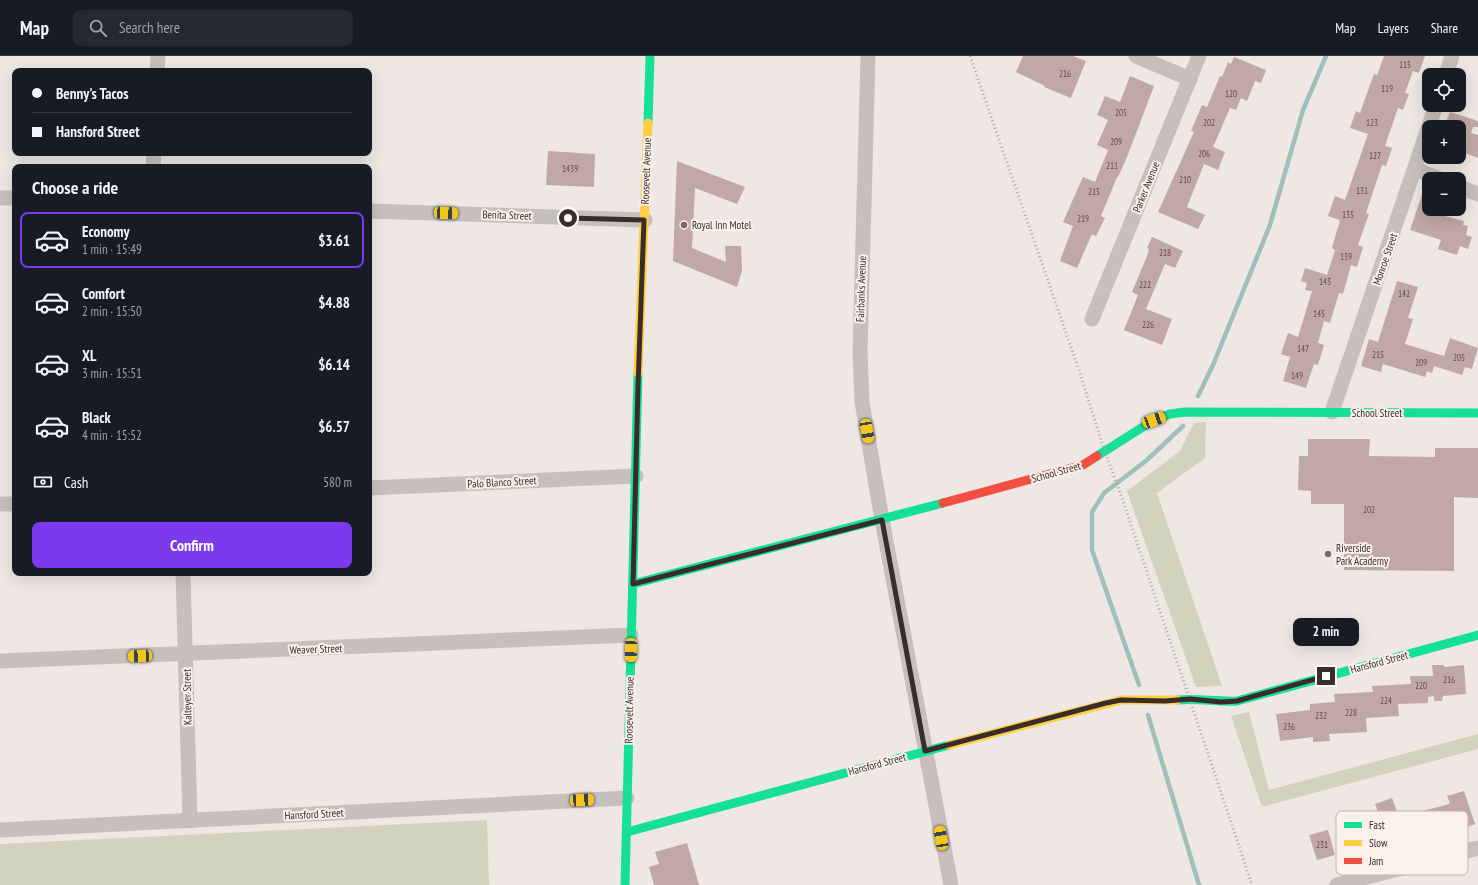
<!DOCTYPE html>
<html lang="en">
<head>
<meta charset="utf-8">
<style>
  body { margin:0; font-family:"PT Sans Narrow",sans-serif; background:#242831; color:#f1f3f6; height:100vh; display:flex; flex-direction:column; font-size:15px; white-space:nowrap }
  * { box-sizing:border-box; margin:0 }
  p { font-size:13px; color:#9ea1a6 }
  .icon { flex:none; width:22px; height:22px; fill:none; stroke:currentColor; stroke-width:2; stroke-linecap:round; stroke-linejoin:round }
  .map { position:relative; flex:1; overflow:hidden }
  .details { position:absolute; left:12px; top:108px; width:360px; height:412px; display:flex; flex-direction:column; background:#171b24; border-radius:8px; box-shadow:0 4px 16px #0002 }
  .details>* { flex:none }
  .guide { position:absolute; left:12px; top:12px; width:360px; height:88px; border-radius:8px; box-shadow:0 4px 16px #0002; display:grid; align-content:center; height:88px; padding:0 20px; background:#171b24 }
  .controls { position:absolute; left:1422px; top:12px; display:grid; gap:8px }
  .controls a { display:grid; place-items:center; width:44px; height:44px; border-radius:8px; background:#171b24; box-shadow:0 4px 16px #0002; font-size:20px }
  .end { position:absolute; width:18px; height:18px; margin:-9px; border:5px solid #392c2a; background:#fff; box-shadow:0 0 0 2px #fff }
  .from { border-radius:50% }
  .bubble { position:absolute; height:28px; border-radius:8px; background:#171b24; box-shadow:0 4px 16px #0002; font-size:13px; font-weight:700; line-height:28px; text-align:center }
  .car { position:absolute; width:12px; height:24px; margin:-12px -6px; border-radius:5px; box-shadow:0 0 3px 1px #0007; background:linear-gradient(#f5c518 24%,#345 0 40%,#f5c518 0 76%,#345 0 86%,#f5c518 0) }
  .guide b { display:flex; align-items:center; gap:14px; height:38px; font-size:15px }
  .guide b+b { border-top:1px solid #363941 }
  .guide i { width:10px; height:10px; background:#f1f3f6 }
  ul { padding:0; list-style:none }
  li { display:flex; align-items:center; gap:12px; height:56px; margin:0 8px 6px; padding:0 12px; border:2px solid transparent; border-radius:8px }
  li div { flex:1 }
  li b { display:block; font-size:15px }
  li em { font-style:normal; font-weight:700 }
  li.current { border-color:#7c3aed }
  li>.icon { width:36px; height:36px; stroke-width:1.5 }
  h2 { padding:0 20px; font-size:18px; line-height:48px }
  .pay { display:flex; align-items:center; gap:10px; height:44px; padding:0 20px; font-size:15px }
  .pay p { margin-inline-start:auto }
  .button { display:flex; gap:8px; margin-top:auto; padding:8px 20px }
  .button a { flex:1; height:46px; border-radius:8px; background:#7c3aed; color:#fff; font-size:16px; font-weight:700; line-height:46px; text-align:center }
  header { display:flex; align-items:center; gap:24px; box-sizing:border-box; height:56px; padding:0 20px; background:#171b24; border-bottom:1px solid #363941 }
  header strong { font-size:19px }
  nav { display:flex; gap:22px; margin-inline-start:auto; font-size:14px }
  .search { width:280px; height:36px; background:#242831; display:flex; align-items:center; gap:10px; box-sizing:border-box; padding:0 14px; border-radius:8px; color:#9ea1a6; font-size:15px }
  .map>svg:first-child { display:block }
  .green { fill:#d2d3bd }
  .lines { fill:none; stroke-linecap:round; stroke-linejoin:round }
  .stream { stroke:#9fc0ba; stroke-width:4.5 }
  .building { fill:#c1a8a5 }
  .street { stroke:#c7bfbc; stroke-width:15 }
  .fast { stroke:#16e098; stroke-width:9 }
  .slow { stroke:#ffcf43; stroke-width:9 }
  .jam { stroke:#f24e42; stroke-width:9 }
  .rail { stroke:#b0a9a6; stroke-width:3; stroke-dasharray:1 3; stroke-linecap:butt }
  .route { stroke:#392c2a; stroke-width:5 }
  .poi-dot { fill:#786d6b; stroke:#faf1eb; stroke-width:1.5 }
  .labels { text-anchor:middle; stroke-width:4; stroke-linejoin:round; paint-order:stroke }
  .number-label { font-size:9px; fill:#5b4b49 }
  .street-label { font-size:11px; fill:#392c2a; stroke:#faf1eb }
  .poi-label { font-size:11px; fill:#392c2a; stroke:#faf1eb; text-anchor:start }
  .key { fill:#faf1eb; stroke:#c0b6b1; stroke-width:1 }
  .key-label { font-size:11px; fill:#392c2a }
</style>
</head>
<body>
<header>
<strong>Map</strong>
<div class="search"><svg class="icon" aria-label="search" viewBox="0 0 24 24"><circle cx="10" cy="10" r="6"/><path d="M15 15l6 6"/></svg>Search here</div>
<nav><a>Map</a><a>Layers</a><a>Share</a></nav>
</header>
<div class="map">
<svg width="1478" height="829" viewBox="0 0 1478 829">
  <rect width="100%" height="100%" fill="#eee7e3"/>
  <g class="green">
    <polygon points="1206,366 1205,402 1157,437 1222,630 1196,631 1127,435 1180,395 1194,367"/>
    <polygon points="1249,656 1269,734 1478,678 1478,693 1262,751 1231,660"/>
    <polygon points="487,764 489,829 0,829 0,788"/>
  </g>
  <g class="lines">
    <g class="stream">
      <polyline points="1198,340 1213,309 1270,169 1303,54 1326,0"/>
      <polyline points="1139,629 1092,494 1092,456 1104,437 1147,404 1183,370"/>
      <polyline points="1148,659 1199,829"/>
    </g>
  </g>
  <g class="building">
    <polygon points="1023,0 1073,0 1086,5 1071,42 1044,31 1045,30 1016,16"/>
    <polygon points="1384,0 1425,0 1419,17 1413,15 1405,37 1409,38 1403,54 1398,52 1385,90 1392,92 1386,110 1382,109 1366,157 1369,158 1358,189 1363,191 1357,211 1351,209 1343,238 1339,237 1330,267 1324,265 1318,287 1324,289 1318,309 1314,308 1306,332 1283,325 1290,301 1281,298 1288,277 1298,281 1312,235 1305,234 1307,227 1301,225 1305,212 1327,219 1335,194 1332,192 1340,164 1328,160 1335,140 1345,144 1368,78 1350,72 1356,55 1360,57 1374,18 1377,19"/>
    <polygon points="1234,1 1266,14 1261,27 1255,25 1247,45 1241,42 1236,54 1230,52 1213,91 1225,96 1218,114 1204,108 1187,151 1205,159 1198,173 1158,156 1194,76 1191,75 1202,49 1207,51 1220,20 1222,21 1228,6 1231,8"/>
    <polygon points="1130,20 1154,30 1127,101 1118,121 1117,121 1101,160 1105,162 1096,180 1092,178 1077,212 1060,205 1073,170 1063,166 1083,121 1095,126 1108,94 1097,89 1108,64 1097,59 1105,40 1120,46"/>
    <polygon points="1450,56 1478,65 1478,71 1473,71 1471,77 1478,79 1478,102 1465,97 1461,108 1459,107 1459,71 1444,71"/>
    <polygon points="548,95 595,98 594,131 546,129"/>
    <polygon points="677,105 745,131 737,148 695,132 692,192 726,206 725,190 741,190 742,215 737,231 673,205"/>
    <polygon points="1426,127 1429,128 1429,153 1443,153 1441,159 1464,165 1463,169 1468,170 1466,179 1472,181 1468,193 1460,190 1457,199 1438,193 1441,184 1410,174"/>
    <polygon points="1152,181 1183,195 1175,212 1165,208 1146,253 1172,263 1162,289 1124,274 1138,239 1132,236 1147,200 1149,193 1147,192"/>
    <polygon points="1397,225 1418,231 1408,262 1413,263 1405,288 1444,300 1450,282 1478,292 1472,313 1465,311 1462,319 1434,310 1432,317 1427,315 1425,321 1383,308 1381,316 1361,310 1369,283 1378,286"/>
    <polygon points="1308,383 1370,383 1369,400 1435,401 1435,392 1478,392 1478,442 1454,441 1454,515 1344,514 1344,448 1311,448 1311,435 1298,434 1299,400 1308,400"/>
    <polygon points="1432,609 1444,609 1444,611 1464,609 1466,638 1443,640 1442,645 1434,645 1434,640 1428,641 1428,647 1398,648 1399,660 1366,662 1367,676 1329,678 1330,685 1313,686 1313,681 1280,685 1276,658 1310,654 1310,648 1335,646 1334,638 1373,636 1372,630 1411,628 1410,620 1433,620"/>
    <polygon points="1464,735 1475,768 1442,779 1420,785 1419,783 1391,792 1375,748 1392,742 1399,761 1446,749 1450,747 1447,740"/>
    <polygon points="1328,774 1335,799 1317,804 1309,779"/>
    <polygon points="687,787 699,829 654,829 649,811 659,808 655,796"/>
  </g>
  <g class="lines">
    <g class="street">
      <polyline points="868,0 860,296 862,346 882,464 951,829"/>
      <polyline points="1136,0 1190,23"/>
      <polyline points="157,15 158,0"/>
      <polyline points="1446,19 1452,0"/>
      <polyline points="153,111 154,97"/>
      <polyline points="1415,113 1440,123"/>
      <polyline points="1459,131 1478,138"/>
      <polyline points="0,142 15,142"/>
      <polyline points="369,155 645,164"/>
      <polyline points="1092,263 1199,0"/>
      <polyline points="1332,356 1436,49"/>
      <polyline points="369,432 636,420"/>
      <polyline points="0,448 15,448"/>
      <polyline points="183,517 190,765"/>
      <polyline points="0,605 631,579"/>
      <polyline points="0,774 627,742"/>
      <polyline points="1337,829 1478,792"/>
    </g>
    <g class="fast">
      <polyline points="648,67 650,0"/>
      <polyline points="1097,400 1154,364 1170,358 1185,356 1478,357"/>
      <polyline points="633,528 943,447"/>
      <path d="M1177,644C1197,642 1217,646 1237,645L1478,579"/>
      <polyline points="627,776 949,689"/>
      <polyline points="625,829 638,317"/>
    </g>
    <g class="slow">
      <polyline points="638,317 648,67"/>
      <polyline points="949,689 1121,644 1177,644"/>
    </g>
    <polyline class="jam" points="943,447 1083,409 1097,400"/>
    <polyline class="rail" points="970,0 1080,317 1101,384 1123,445 1252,829"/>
  </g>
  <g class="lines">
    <polyline class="route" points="568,162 644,164 638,330 633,528 882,464 925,695 1106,647 1121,644 1165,645 1190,643 1221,646 1237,645 1326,620"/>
  </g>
  <g class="poi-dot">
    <circle cx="684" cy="169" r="4"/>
    <circle cx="1328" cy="498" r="4"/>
  </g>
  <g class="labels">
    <g class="number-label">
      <text x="1405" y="12">115</text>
      <text x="1065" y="21">216</text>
      <text x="1387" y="36">119</text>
      <text x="1231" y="41">120</text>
      <text x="1121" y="60">205</text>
      <text x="1209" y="70">202</text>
      <text x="1372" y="70">123</text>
      <text x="1116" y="89">209</text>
      <text x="1204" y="101">206</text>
      <text x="1375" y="103">127</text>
      <text x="1112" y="113">211</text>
      <text x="570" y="116">1439</text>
      <text x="1185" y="127">210</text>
      <text x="1362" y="138">131</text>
      <text x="1094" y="139">215</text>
      <text x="1348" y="162">135</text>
      <text x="1083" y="166">219</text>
      <text x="1165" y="200">218</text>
      <text x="1346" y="204">139</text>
      <text x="1325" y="229">143</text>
      <text x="1145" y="232">222</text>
      <text x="1404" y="241">142</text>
      <text x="1319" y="261">145</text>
      <text x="1148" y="272">226</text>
      <text x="1303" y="296">147</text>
      <text x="1378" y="302">215</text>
      <text x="1459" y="305">205</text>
      <text x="1421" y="310">209</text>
      <text x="1297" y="323">149</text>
      <text x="1369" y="457">202</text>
      <text x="1449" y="627">216</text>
      <text x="1421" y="633">220</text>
      <text x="1386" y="648">224</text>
      <text x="1351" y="660">228</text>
      <text x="1321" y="663">232</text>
      <text x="1289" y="674">236</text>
      <text x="1322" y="792">231</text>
    </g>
    <g class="street-label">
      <text transform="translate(646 115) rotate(-88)" y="4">Roosevelt Avenue</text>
      <text transform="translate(1146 131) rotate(-68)" y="4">Parker Avenue</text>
      <text transform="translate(507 159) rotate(2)" y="4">Benita Street</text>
      <text transform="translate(1385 203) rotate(-71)" y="4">Monroe Street</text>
      <text transform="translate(861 233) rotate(-88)" y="4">Fairbanks Avenue</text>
      <text x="1377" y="361">School Street</text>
      <text transform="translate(1056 416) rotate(-16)" y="4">School Street</text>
      <text transform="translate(502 426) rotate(-3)" y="4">Palo Blanco Street</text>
      <text transform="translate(316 593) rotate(-2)" y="4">Weaver Street</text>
      <text transform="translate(1379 606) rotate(-15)" y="4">Hansford Street</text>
      <text transform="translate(187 641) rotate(-91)" y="4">Kalteyer Street</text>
      <text transform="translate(629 654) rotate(-89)" y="4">Roosevelt Avenue</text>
      <text transform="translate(877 708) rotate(-15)" y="4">Hansford Street</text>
      <text transform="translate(314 758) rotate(-3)" y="4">Hansford Street</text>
    </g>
    <g class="poi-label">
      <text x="692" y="173">Royal Inn Motel</text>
      <text x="1336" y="496">Riverside<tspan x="1336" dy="13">Park Academy</tspan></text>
    </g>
  </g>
  <rect x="1336" y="755" width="132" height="64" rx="6" class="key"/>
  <rect x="1344" y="766" width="18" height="6" fill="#16e098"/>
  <rect x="1344" y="784" width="18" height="6" fill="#ffcf43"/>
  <rect x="1344" y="802" width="18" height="6" fill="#f24e42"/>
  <g class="key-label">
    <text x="1369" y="773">Fast</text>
    <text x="1369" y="791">Slow</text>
    <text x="1369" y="809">Jam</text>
  </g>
</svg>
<div class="controls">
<a><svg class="icon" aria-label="locate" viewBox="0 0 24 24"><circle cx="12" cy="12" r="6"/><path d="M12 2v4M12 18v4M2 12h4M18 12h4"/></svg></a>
<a>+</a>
<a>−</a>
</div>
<i class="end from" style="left:568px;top:162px"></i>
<i class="end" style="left:1326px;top:620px"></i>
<div class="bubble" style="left:1293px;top:562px;width:66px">2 min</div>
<i class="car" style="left:446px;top:157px;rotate:92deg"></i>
<i class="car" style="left:1154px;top:364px;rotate:70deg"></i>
<i class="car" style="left:867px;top:375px;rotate:170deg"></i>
<i class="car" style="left:631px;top:594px;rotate:182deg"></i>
<i class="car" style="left:140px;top:600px;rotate:268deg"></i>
<i class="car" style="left:582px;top:744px;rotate:87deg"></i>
<i class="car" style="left:941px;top:782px;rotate:350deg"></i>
<div class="guide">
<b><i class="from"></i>Benny's Tacos</b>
<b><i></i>Hansford Street</b>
</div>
<section class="details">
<h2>Choose a ride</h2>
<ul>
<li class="current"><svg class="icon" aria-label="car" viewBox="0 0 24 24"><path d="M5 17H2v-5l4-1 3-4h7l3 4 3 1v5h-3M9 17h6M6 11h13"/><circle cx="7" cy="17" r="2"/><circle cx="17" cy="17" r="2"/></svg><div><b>Economy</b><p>1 min · 15:49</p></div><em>$3.61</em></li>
<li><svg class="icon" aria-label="car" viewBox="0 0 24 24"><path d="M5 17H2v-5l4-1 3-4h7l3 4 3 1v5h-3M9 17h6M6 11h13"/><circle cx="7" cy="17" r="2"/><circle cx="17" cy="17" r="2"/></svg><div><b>Comfort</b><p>2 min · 15:50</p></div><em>$4.88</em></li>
<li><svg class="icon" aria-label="car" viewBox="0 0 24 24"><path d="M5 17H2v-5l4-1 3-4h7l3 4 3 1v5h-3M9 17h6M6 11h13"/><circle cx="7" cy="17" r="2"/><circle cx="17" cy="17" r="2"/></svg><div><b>XL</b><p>3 min · 15:51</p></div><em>$6.14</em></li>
<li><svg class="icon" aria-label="car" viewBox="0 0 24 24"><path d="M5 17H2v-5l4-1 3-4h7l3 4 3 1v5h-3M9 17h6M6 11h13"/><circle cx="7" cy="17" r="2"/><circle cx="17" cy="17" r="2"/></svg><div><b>Black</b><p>4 min · 15:52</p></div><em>$6.57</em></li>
</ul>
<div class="pay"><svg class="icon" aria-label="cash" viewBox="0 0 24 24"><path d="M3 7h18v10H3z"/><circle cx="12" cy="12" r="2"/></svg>Cash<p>580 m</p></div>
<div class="button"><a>Confirm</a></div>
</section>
</div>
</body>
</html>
